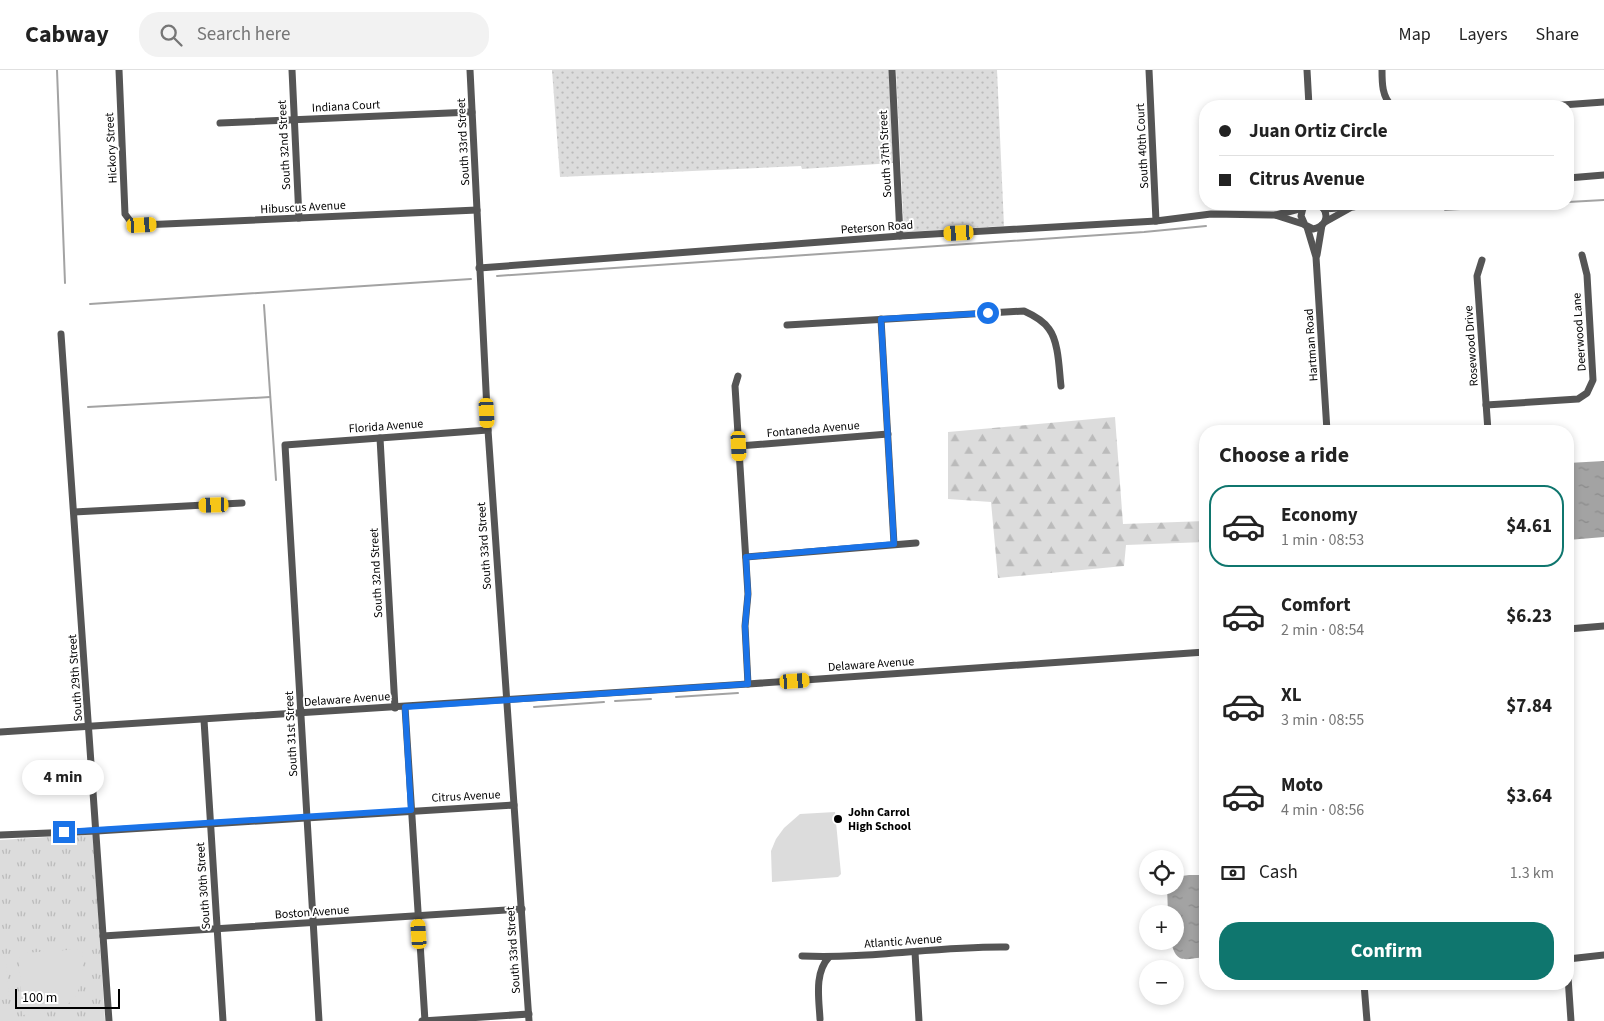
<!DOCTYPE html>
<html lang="en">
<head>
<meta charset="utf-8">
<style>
  body { margin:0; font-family:"Source Sans 3",sans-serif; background:#f2f2f2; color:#222; height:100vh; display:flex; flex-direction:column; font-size:19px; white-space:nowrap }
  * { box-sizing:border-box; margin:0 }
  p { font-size:16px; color:#767676 }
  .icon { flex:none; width:28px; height:28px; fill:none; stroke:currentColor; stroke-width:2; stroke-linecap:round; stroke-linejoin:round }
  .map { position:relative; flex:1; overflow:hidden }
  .drawer { position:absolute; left:1199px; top:355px; width:375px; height:565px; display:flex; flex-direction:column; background:#fff; border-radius:20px; box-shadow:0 2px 8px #0003 }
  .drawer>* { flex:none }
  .guide { position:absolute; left:1199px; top:30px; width:375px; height:110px; border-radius:20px; box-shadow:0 2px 8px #0003; display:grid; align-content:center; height:110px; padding:0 20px; background:#fff }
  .fabs { position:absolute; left:1139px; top:780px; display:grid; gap:10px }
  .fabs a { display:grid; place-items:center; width:45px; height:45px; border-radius:50%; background:#fff; box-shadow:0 2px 8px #0003; font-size:25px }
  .scale { position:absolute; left:15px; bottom:12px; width:105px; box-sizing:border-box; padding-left:5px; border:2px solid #000; border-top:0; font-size:14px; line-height:18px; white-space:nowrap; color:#000; -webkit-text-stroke:4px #fff; paint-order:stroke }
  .end { position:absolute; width:22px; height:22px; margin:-11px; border:6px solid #1a73e8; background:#fff; box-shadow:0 0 0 2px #fff }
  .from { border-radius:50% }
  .bubble { position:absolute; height:35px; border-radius:18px; background:#fff; box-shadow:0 2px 8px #0003; font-size:16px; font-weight:700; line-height:35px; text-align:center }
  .car { position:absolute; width:15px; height:30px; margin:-15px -8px; border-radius:6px; box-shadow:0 0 4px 1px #0007; background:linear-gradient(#f5c518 24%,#345 0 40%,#f5c518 0 76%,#345 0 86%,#f5c518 0) }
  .guide b { display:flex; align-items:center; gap:18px; height:48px; font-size:19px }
  .guide b+b { border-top:1px solid #e0e0e0 }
  .guide i { width:12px; height:12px; background:#222 }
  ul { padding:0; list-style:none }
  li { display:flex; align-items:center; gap:15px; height:82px; margin:0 10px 8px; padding:0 10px; border:2px solid transparent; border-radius:20px }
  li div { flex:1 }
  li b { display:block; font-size:19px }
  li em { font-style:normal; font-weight:700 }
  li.current { border-color:#0f766e }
  li>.icon { width:45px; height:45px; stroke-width:1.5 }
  h2 { padding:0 20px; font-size:22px; line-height:60px }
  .pay { display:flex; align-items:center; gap:12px; height:55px; padding:0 20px; font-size:19px }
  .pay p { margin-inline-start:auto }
  .primary-button { display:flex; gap:10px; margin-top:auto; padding:10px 20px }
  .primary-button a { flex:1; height:58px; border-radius:20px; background:#0f766e; color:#fff; font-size:20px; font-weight:700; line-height:58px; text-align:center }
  header { display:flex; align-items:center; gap:30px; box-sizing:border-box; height:70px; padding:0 25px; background:#fff; border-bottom:1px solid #e0e0e0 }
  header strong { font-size:24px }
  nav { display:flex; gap:28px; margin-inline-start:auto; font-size:18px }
  .search { width:350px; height:45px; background:#f2f2f2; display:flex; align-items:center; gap:12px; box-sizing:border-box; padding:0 18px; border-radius:20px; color:#767676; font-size:19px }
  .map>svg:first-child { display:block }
  .grass { fill:url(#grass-dots) }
  .forest { fill:url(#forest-firs) }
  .park { fill:url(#park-tufts) }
  .garden { fill:#dcdcdc }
  .water { fill:url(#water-ripples) }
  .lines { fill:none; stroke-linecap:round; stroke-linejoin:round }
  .stream { stroke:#a3a3a3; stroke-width:2 }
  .minor { stroke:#555; stroke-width:7 }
  .route { stroke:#1a73e8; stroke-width:6 }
  .poi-dot { fill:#000; stroke:#fff; stroke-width:2 }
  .labels { text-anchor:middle; stroke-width:4; stroke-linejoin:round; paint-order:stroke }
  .street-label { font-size:12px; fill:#000; stroke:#fff }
  .poi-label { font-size:12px; font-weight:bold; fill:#000; stroke:#fff; text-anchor:start }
</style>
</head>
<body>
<header>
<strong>Cabway</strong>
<div class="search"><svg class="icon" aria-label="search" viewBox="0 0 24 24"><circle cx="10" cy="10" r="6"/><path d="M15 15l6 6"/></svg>Search here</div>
<nav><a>Map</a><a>Layers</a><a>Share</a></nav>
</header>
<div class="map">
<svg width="1604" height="951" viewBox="0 0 1604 951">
  <defs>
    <pattern id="grass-dots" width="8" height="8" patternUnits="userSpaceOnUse" patternTransform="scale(1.25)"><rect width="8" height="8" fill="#dcdcdc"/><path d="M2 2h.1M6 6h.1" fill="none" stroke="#bbb" stroke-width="1.8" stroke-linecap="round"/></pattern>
    <pattern id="forest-firs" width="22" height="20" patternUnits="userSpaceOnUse" patternTransform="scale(1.25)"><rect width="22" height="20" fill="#dcdcdc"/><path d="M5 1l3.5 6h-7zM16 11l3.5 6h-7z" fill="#bbb"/></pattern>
    <pattern id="park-tufts" width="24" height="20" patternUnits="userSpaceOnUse" patternTransform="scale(1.25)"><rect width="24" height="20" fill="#dcdcdc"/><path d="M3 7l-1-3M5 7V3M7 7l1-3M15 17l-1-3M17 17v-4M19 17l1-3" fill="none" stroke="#bbb"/></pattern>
    <pattern id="water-ripples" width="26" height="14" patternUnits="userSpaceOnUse" patternTransform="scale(1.25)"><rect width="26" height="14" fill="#a3a3a3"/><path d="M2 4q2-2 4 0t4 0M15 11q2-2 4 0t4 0" fill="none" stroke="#8b8b8b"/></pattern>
  </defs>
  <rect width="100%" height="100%" fill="#fff"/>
  <g class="grass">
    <polygon points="552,0 889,0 893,93 802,99 801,96 560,107"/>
    <polygon points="896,0 997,0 1004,156 904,162"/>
  </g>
  <polygon class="forest" points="1115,347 1123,454 1205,451 1205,472 1126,475 1124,496 998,508 991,432 948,429 948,362"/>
  <polygon class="park" points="93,764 105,951 0,951 0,770"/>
  <g class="garden">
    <polygon points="835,742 841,804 838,807 772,812 771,781 776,769 784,758 800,744"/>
    <path d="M82,879C86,930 71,943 22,945L19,887L23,883Z"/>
    <polygon points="0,884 6,888 9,929 0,930"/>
  </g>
  <g class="water">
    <polygon points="1604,391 1604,467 1568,470 1568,393"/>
    <path d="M1189,805H1205V887C1185,889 1176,895 1171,871H1175V844H1168L1167,816H1175V807Z"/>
  </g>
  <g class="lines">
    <g class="stream">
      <polyline points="57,0 65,213"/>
      <polyline points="1568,132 1604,130"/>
      <polyline points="1445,140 1537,134"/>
      <polyline points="497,206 1144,162 1206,156"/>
      <polyline points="90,234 471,209"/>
      <polyline points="264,235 276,410"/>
      <polyline points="88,337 270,327"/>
      <polyline points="676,627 738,623"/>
      <polyline points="615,631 651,629"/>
      <polyline points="534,637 604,632"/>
    </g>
    <g class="minor">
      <polyline points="119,0 125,144 131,152 142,155 477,140"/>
      <polyline points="292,0 299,148"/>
      <polyline points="470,0 488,360 529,951"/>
      <polyline points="892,0 900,166"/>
      <polyline points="1149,0 1156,151"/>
      <polyline points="1307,0 1309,36"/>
      <path d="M1382,0C1382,13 1382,27 1392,36"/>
      <polyline points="1548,36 1604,32"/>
      <polyline points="220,53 472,42"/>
      <polyline points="1568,108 1604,105"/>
      <path d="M1309,134L1303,138L1301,146L1305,155L1313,159C1324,157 1329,149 1324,139L1318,134"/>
      <polyline points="1324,139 1353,137 1365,134"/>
      <polyline points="1276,145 1303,138"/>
      <polyline points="1325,152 1350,138"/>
      <polyline points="1307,157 1316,187 1327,361"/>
      <polyline points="1317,185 1322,155"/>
      <polyline points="1482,190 1477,206 1488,361"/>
      <polyline points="479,198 900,166 1156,151 1211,144 1275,145 1303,154"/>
      <polyline points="881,249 894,474"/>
      <path d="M787,255L1024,241C1033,245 1043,250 1049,259C1059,272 1059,300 1061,316"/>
      <polyline points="61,264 109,951"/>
      <polyline points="738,306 735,316 748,524 745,556 748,614"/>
      <polyline points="1486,335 1578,329 1587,323 1593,310 1587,205 1582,185"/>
      <polyline points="380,368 395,638"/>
      <polyline points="739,376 888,364"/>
      <polyline points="74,442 242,433"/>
      <polyline points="746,487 916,473"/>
      <polyline points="1568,559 1604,556"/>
      <polyline points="405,637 425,951"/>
      <polyline points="204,650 223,951"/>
      <polyline points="0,662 748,614 1205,582"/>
      <polyline points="0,765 97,761 514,735"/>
      <polyline points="103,866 522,839"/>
      <polyline points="915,882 919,951"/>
      <path d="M802,886C870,889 938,876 1006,877"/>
      <polyline points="1568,889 1604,885"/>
      <polyline points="1568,907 1571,951"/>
      <polyline points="1364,914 1367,951"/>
      <path d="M820,949C819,929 814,903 829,887"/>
      <polyline points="319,951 285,375 488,360"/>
      <polyline points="422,951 529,944"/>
    </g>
  </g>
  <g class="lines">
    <polyline class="route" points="64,762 411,740 405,637 748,614 745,556 748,524 746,487 894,474 881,249 988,243"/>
  </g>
  <circle class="poi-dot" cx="838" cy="749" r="5"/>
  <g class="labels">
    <g class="street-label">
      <text transform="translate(346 36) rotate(-3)" y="4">Indiana Court</text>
      <text transform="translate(463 72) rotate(-93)" y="4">South 33rd Street</text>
      <text transform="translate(284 75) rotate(-93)" y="4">South 32nd Street</text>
      <text transform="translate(1142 76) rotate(-93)" y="4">South 40th Court</text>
      <text transform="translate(111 78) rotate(-93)" y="4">Hickory Street</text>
      <text transform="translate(885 84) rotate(-93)" y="4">South 37th Street</text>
      <text transform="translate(303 137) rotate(-3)" y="4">Hibuscus Avenue</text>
      <text transform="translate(877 157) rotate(-4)" y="4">Peterson Road</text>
      <text transform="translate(1579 262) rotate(-94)" y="4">Deerwood Lane</text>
      <text transform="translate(1311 275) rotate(-94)" y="4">Hartman Road</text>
      <text transform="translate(1471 276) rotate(-94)" y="4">Rosewood Drive</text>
      <text transform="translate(386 356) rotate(-4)" y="4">Florida Avenue</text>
      <text transform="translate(813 359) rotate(-5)" y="4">Fontaneda Avenue</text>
      <text transform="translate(484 476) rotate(-94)" y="4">South 33rd Street</text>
      <text transform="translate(376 503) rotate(-93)" y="4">South 32nd Street</text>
      <text transform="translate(871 594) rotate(-4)" y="4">Delaware Avenue</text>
      <text transform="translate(75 608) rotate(-94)" y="4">South 29th Street</text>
      <text transform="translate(347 629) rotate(-4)" y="4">Delaware Avenue</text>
      <text transform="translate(291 664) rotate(-93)" y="4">South 31st Street</text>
      <text transform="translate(466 726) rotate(-3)" y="4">Citrus Avenue</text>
      <text transform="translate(203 816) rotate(-94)" y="4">South 30th Street</text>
      <text transform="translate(312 842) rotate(-4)" y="4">Boston Avenue</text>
      <text transform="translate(903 871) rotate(-4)" y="4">Atlantic Avenue</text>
      <text transform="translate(513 880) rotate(-94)" y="4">South 33rd Street</text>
    </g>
    <g class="poi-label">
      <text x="848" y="746">John Carrol<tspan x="848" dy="14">High School</tspan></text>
    </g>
  </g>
</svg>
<div class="fabs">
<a><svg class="icon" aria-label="locate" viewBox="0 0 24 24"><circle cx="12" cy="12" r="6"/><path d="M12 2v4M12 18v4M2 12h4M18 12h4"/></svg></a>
<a>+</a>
<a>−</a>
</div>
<div class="scale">100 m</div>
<i class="end from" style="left:988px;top:243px"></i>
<i class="end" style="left:64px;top:762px"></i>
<div class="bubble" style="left:22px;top:690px;width:82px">4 min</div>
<i class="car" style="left:142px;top:155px;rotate:87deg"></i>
<i class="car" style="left:959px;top:163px;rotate:267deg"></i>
<i class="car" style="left:487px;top:343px;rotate:177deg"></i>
<i class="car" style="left:739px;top:376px;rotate:177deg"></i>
<i class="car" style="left:214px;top:435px;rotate:268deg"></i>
<i class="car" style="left:795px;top:611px;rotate:86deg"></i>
<i class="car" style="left:419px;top:864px;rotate:356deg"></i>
<div class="guide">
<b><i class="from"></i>Juan Ortiz Circle</b>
<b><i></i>Citrus Avenue</b>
</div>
<section class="drawer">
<h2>Choose a ride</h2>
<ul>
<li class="current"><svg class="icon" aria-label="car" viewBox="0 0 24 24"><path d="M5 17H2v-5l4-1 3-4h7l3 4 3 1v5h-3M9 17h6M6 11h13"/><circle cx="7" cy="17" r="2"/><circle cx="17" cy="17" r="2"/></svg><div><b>Economy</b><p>1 min · 08:53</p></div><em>$4.61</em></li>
<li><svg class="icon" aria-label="car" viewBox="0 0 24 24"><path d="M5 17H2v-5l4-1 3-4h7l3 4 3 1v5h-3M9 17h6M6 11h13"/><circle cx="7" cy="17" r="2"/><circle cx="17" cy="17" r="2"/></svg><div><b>Comfort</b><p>2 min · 08:54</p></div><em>$6.23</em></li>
<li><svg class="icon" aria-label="car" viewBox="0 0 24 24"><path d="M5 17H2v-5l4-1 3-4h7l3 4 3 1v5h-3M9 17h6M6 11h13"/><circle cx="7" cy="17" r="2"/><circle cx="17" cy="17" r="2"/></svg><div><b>XL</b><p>3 min · 08:55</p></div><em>$7.84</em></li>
<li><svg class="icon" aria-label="car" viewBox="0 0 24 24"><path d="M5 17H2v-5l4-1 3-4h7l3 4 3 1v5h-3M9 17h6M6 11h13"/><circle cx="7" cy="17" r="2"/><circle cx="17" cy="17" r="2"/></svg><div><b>Moto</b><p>4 min · 08:56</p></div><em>$3.64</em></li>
</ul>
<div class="pay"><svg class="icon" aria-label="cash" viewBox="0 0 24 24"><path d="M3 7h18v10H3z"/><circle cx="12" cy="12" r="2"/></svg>Cash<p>1.3 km</p></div>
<div class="primary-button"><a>Confirm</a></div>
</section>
</div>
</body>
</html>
